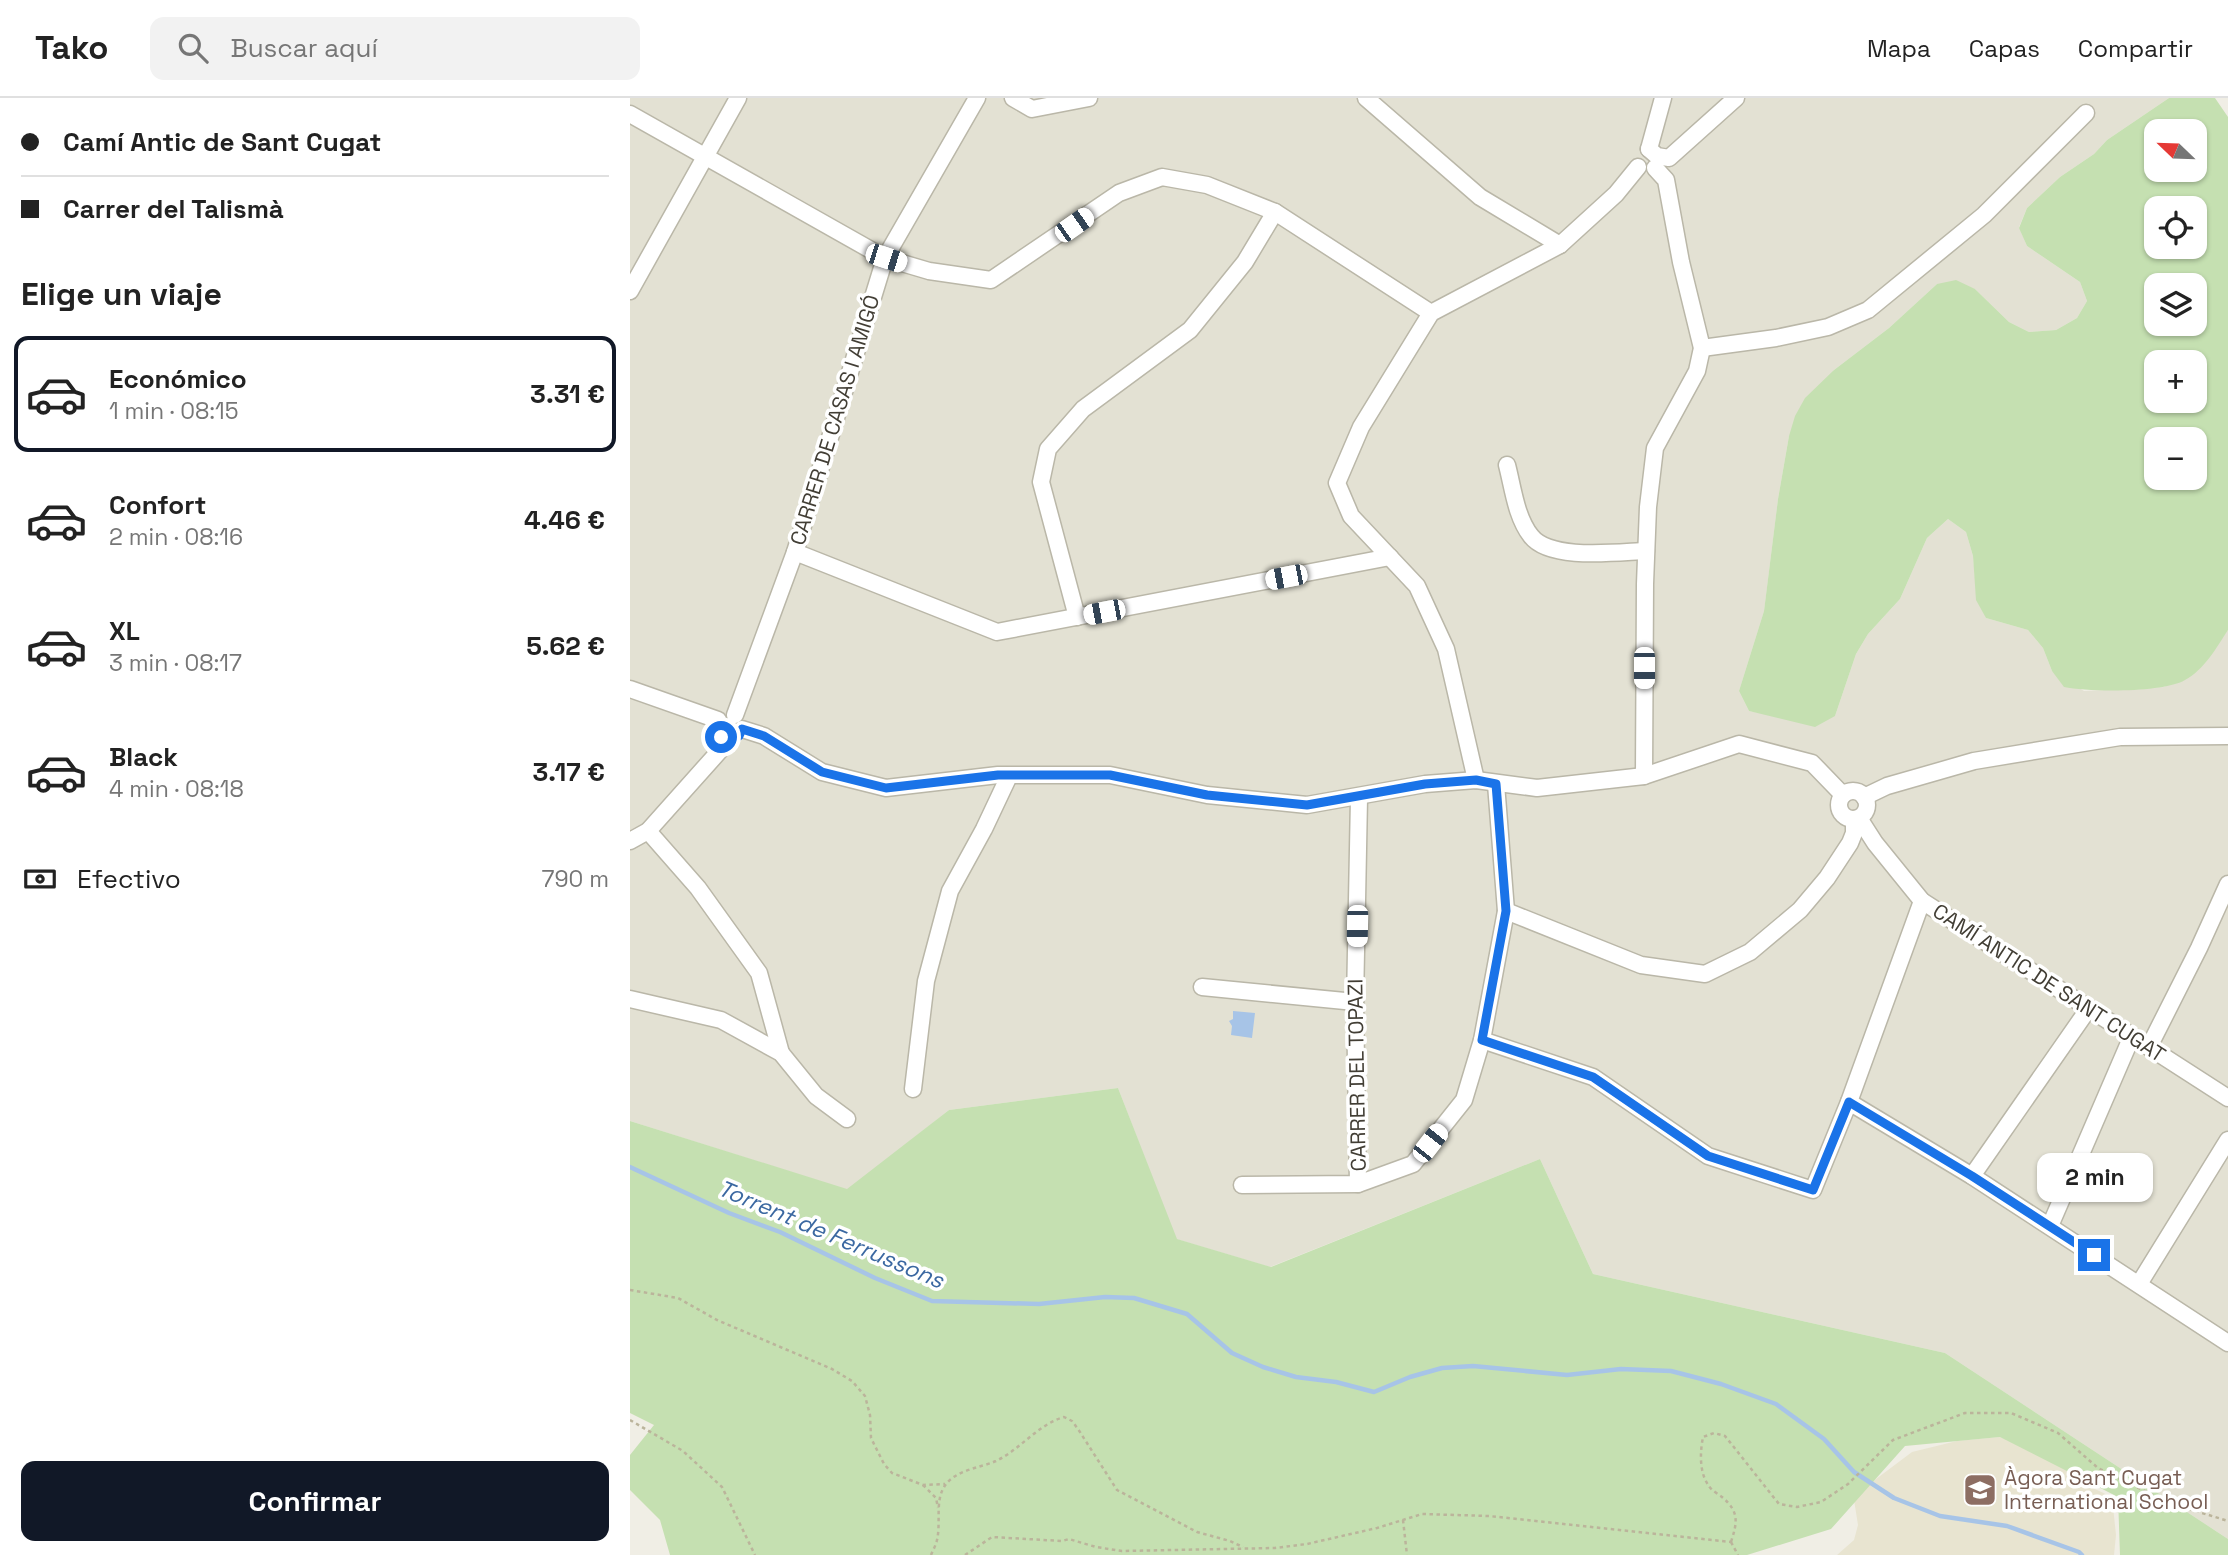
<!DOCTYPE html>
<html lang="es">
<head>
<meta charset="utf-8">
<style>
  body { margin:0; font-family:"Space Grotesk",sans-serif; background:#f2f2f2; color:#222; height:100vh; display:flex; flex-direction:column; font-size:26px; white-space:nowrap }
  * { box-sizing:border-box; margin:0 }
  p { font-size:23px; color:#767676 }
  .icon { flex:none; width:38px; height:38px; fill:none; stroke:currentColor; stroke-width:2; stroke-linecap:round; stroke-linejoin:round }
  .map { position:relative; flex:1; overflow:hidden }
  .sheet { display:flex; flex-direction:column; background:#fff; width:630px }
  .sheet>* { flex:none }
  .guide { display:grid; align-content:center; height:154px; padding:0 21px; background:#fff }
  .needle { width:46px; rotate:293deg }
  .fabs { position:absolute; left:1514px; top:21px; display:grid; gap:14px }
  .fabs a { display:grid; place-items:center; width:63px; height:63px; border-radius:14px; background:#fff; box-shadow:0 2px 5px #0004; font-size:35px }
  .end { position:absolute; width:32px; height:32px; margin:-16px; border:9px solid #1a73e8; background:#fff; box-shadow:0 0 0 4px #fff }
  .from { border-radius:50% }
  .bubble { position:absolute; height:49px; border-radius:14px; background:#fff; box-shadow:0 2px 5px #0004; font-size:23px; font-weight:600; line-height:49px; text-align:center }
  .car { position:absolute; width:21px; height:42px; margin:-21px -10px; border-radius:9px; box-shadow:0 0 5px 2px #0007; background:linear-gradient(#fff 24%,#345 0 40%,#fff 0 76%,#345 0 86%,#fff 0) }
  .guide b { display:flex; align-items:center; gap:24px; height:66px; font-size:26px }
  .guide b+b { border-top:2px solid #e0e0e0 }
  .guide i { width:18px; height:18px; background:#222 }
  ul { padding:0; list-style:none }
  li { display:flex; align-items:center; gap:21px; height:116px; margin:0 14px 10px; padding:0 7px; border:4px solid transparent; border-radius:14px }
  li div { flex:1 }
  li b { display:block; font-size:26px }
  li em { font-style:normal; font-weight:600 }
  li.active { border-color:#111827 }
  li>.icon { width:63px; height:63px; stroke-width:1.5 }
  h2 { padding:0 21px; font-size:32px; line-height:84px }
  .pay { display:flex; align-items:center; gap:18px; height:77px; padding:0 21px; font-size:26px }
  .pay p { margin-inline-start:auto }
  .button { display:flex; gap:14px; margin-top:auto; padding:14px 21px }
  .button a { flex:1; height:80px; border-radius:14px; background:#111827; color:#fff; font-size:28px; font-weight:600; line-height:80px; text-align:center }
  header { display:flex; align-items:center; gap:42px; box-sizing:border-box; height:98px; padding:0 35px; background:#fff; border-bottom:2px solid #e0e0e0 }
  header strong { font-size:33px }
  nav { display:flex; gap:38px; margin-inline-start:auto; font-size:24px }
  .search { width:490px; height:63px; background:#f2f2f2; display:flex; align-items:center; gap:18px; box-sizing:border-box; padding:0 24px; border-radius:14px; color:#767676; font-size:26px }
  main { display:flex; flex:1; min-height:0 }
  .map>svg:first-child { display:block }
  .residential { fill:#e3e1d3 }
  .education { fill:#e8e4d0 }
  .green { fill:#c5e0b1; fill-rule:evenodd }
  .water { fill:#a7c4e7 }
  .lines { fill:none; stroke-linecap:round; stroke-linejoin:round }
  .stream { stroke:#a7c4e7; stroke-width:4.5 }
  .minor-casing { stroke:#bab7a8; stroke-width:19 }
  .path { stroke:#bbb49b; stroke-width:2.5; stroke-dasharray:3.5 3.5; stroke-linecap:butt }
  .minor { stroke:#fff; stroke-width:16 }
  .route { stroke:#1a73e8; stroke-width:9 }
  .labels { text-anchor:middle; stroke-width:7; stroke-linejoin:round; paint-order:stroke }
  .street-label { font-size:21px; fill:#423e35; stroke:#fff }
  .education-label { font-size:21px; fill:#785e54; stroke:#fff; text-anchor:start }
  .water-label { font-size:23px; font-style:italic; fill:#3b68a1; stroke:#fff }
</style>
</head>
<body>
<header>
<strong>Tako</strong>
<div class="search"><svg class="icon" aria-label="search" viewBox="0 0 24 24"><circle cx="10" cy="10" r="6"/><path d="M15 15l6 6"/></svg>Buscar aquí</div>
<nav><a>Mapa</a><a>Capas</a><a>Compartir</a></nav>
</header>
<main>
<section class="sheet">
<div class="guide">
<b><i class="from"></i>Camí Antic de Sant Cugat</b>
<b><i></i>Carrer del Talismà</b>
</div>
<h2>Elige un viaje</h2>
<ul>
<li class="active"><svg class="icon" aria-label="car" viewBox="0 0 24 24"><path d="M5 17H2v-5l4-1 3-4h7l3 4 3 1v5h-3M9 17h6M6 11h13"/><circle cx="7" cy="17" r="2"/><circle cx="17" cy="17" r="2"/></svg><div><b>Económico</b><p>1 min · 08:15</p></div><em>3.31 €</em></li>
<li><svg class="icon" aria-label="car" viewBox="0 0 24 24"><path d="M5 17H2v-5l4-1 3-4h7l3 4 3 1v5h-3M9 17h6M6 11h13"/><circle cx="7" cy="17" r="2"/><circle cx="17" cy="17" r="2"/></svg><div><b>Confort</b><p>2 min · 08:16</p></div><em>4.46 €</em></li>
<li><svg class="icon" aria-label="car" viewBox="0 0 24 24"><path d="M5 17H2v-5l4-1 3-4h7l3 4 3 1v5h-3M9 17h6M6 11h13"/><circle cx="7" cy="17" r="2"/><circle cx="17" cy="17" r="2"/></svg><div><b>XL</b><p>3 min · 08:17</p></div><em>5.62 €</em></li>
<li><svg class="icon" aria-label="car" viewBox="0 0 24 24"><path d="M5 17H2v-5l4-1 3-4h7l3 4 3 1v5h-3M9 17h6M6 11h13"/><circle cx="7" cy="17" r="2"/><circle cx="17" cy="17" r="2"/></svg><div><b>Black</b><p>4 min · 08:18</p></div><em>3.17 €</em></li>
</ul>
<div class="pay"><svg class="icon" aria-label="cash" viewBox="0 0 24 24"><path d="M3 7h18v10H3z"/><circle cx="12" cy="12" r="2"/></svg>Efectivo<p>790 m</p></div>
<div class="button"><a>Confirmar</a></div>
</section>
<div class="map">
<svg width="1598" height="1457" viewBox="0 0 1598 1457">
  <rect width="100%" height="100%" fill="#f0eee5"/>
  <polygon class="residential" points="0,0 1539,0 1477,42 1464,56 1430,79 1397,110 1389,129 1397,148 1450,184 1457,203 1447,220 1426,232 1399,234 1379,224 1345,191 1307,186 1259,230 1204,272 1159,338 1148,401 1134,513 1109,593 1119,613 1140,617 1205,618 1226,556 1238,536 1270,501 1297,440 1318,421 1336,434 1343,458 1345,479 1356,520 1398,532 1413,550 1422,573 1454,593 1534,589 1571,569 1598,532 1598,1441 1315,1255 963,1176 910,1061 640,1169 546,1141 488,990 319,1012 218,1092 0,1023"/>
  <polygon class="education" points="1370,1339 1448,1360 1437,1378 1482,1399 1486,1437 1484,1457 1207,1457 1224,1442 1228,1427 1224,1402 1242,1384 1282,1354 1327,1343"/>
  <g class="green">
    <path d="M1539,0H1585L1598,19V532C1587,549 1574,572 1555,582C1533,595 1459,594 1434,589L1422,573L1413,550L1398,532L1356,520L1346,502L1343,458L1336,434L1318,421L1297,440L1270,501L1238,536L1226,556L1205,618L1185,629L1119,613L1109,593L1134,513L1148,401L1159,338L1165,318L1175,300L1204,272L1259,230L1307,186L1326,182L1345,191L1379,224L1399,234L1426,232L1447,220L1457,203L1450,184L1397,148L1389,130L1397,110L1430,79L1464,56L1477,42ZM1526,33H1564V72H1526ZM1526,110H1564V149H1526ZM1526,187H1564V226H1526ZM1526,264H1564V303H1526ZM1526,341H1564V380H1526Z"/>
    <polygon points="488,990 547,1141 641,1169 910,1061 963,1176 1315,1255 1598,1441 1598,1457 1490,1457 1488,1399 1370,1339 1275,1348 1201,1431 1117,1457 40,1457 30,1422 0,1392 0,1357 24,1327 0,1315 0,1023 217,1091 319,1012"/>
  </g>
  <polygon class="water" points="603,913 625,915 622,940 601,937 602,928 599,923 603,921"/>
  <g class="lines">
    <polyline class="stream" points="0,1069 99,1115 150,1134 245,1180 302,1203 409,1206 475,1199 504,1200 557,1216 602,1255 633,1269 666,1279 706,1284 744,1294 780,1279 812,1270 843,1268 937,1277 991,1271 1041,1273 1091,1286 1146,1306 1194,1341 1224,1374 1264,1400 1310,1418 1377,1428 1449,1454 1452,1457"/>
    <defs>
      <g id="minor">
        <polyline points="383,0 402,11 459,0"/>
        <polyline points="736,0 850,99 930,147"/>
        <polyline points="0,16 255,160 299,173 361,182 489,95 532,79 577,87 645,114 801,215"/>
        <polyline points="1019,51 1027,58 1039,60 1106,0"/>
        <polyline points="1019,51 1033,0"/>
        <polyline points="0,193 108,0"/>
        <polyline points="1072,250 1146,240 1198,229 1238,212 1354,117 1456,15"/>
        <path d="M877,367C883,390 886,419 901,438C920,463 988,454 1016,453"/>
        <polyline points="165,454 367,534 760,459"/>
        <polyline points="447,519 411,384 418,351 453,311 560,232 615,164 645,114"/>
        <polyline points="0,591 88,622"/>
        <polyline points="105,617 165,454 255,160 347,0"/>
        <polyline points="112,631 134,638 192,674 256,690 368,677 480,677 577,697 677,707 795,686 846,682 907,690 1014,678 1109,646 1182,665 1213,697"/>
        <polyline points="1014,678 1015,486 1018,409 1025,350 1067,273 1072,250 1051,164 1036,82 1025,70"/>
        <polyline points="846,682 816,551 787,488 721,418 707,385 731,329 801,215 930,147 986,96 1008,69"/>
        <circle cx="1223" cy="707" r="14"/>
        <polyline points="1234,699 1257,688 1344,663 1490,639 1598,638"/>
        <polyline points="1229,720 1245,745 1292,803 1598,1000"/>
        <polyline points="18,733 68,790 129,875 151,955"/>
        <polyline points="0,743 18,733 93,649 96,641"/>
        <polyline points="876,813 1011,867 1075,876 1120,854 1170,812 1197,780 1220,745 1224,735 1224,721"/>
        <polyline points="572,889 725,904"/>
        <polyline points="0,901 91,922 151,955 186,998 217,1021"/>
        <polyline points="852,942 963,979 1078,1058 1183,1092 1219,1004 1292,803"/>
        <polyline points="1519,949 1569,850 1598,786"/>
        <polyline points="283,991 296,883 320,793 354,731 379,678"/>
        <polyline points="1219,1004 1342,1078 1598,1245"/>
        <polyline points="1342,1078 1459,910"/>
        <polyline points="728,1086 725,904 729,700"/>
        <polyline points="612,1087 728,1086 783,1066 834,1002 852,942 876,813 866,686"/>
        <polyline points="1420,1128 1502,938"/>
        <polyline points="1509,1186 1598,1042"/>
      </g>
    </defs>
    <use href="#minor" class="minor-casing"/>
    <g class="path">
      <polyline points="0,1192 48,1200 87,1222 202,1271 222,1283 235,1298 240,1317 241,1340 254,1366 262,1375 293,1387 315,1386"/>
      <polyline points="0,1322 53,1353 92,1389 125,1457"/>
      <polyline points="293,1387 306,1400 308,1410"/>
      <polyline points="773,1422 777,1457"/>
      <path d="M1101,1444C1107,1425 1110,1414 1092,1399C1088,1396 1081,1392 1079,1388C1069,1375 1070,1354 1073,1339L1084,1335L1095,1338L1149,1406L1167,1409L1191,1404L1218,1386L1263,1342L1335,1315H1381L1428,1335L1468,1370L1537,1404L1598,1423"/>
      <polyline points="1101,1444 1108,1457"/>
      <path d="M301,1457C303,1452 306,1447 307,1442C311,1425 305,1404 314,1389C324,1372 350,1370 366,1363C391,1351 407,1327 434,1319L442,1323L448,1331L487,1392L567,1434L600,1443L613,1449"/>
      <polyline points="335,1457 362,1439 432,1443 439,1441 466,1449 492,1453 645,1450 677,1446 747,1430 792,1416 859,1418 1101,1444"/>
    </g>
    <use href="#minor" class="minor"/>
  </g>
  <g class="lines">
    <polyline class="route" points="91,639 104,641 109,638 112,631 134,638 192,674 256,690 368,677 480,677 577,697 677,707 795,686 846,682 866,686 876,813 852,942 963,979 1078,1058 1183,1092 1219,1004 1342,1078 1464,1157"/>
  </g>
  <defs>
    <symbol id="school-square" viewBox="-11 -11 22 22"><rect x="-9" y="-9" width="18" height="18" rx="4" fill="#8d6e63" stroke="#fff"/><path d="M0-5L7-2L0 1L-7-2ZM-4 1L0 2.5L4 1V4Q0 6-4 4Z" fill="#fff"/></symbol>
  </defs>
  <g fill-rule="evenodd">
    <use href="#school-square" x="1331" y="1373" width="38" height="38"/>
  </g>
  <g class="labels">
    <g class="street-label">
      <text transform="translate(205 322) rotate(-73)" y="7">CARRER DE CASAS I AMIGÓ</text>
      <text transform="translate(1419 885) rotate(33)" y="7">CAMÍ ANTIC DE SANT CUGAT</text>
      <text transform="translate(727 977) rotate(-91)" y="7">CARRER DEL TOPAZI</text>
    </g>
    <g class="education-label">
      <text x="1374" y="1387">Àgora Sant Cugat<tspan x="1374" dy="24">International School</tspan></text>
    </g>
    <g class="water-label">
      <text transform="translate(201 1136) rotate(23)" y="8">Torrent de Ferrussons</text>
    </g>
  </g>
</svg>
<div class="fabs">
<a><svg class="needle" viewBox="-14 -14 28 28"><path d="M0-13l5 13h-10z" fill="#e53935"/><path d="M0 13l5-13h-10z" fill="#767676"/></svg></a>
<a><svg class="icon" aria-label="locate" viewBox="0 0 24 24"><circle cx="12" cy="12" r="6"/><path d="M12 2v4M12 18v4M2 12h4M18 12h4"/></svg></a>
<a><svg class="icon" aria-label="layers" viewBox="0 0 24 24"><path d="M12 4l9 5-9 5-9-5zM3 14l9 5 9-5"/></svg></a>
<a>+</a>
<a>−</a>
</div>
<i class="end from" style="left:91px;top:639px"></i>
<i class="end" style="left:1464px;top:1157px"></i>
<div class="bubble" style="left:1407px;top:1055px;width:116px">2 min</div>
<i class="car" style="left:444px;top:127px;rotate:55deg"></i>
<i class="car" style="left:256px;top:160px;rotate:108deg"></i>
<i class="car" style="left:656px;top:479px;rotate:259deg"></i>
<i class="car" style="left:474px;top:514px;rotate:259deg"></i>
<i class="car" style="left:1014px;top:570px;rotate:180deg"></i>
<i class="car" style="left:727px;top:828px;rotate:181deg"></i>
<i class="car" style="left:800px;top:1045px;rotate:38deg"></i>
</div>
</main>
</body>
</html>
